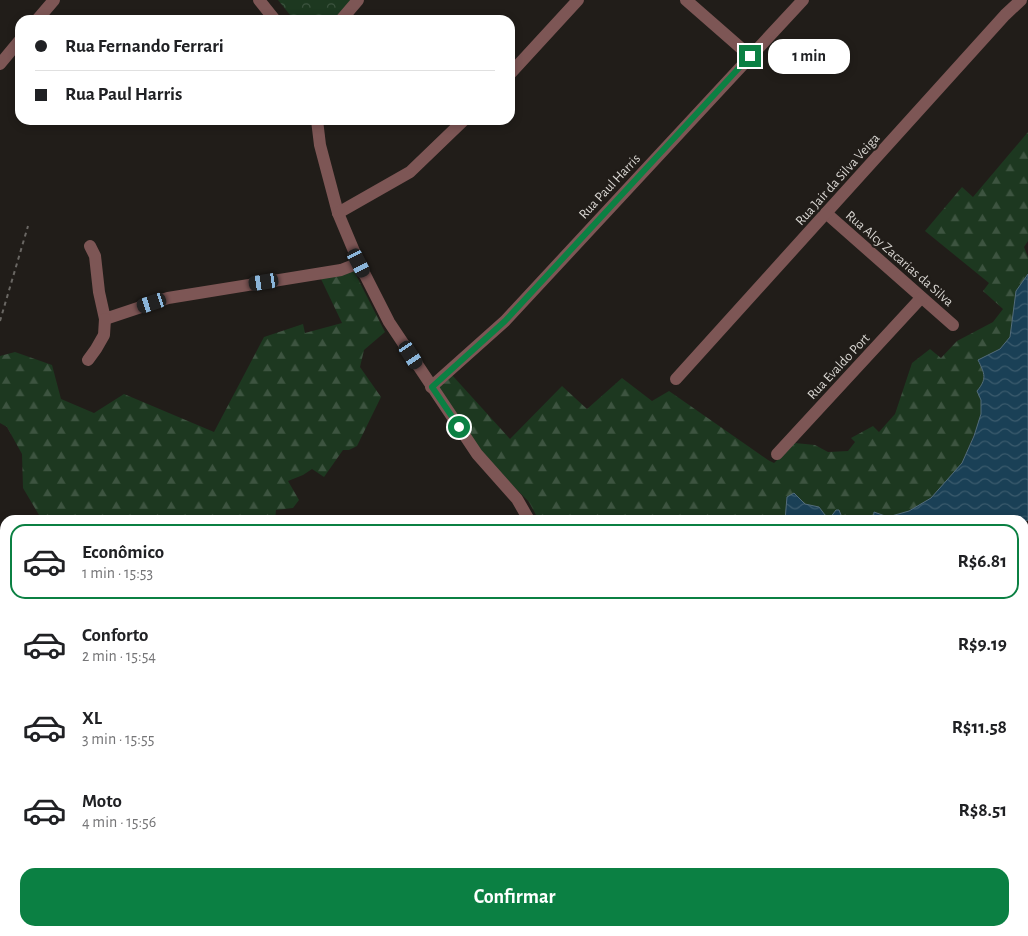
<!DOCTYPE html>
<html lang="pt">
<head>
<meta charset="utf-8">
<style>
  body { margin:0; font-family:"Alegreya Sans",sans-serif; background:#f2f2f2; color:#202124; height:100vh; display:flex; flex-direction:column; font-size:19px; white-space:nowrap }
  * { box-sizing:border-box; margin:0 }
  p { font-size:16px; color:#757577 }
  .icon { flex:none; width:28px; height:28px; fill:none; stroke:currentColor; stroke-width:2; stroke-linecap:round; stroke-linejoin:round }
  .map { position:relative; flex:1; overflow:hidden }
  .side { position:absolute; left:0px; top:515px; width:1029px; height:421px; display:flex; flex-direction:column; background:#fff; border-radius:15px 15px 0 0; box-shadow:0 2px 8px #0003 }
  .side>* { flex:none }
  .banner { position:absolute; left:15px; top:15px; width:500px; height:110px; border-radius:15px; box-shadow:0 2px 8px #0003; display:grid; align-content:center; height:110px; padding:0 20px; background:#fff }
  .end { position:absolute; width:22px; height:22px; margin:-11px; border:6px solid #0b8043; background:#fff; box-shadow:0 0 0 2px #fff }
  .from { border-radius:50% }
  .bubble { position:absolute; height:35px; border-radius:15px; background:#fff; box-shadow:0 2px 8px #0003; font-size:16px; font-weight:600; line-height:35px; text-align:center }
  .car { position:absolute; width:15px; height:30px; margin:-15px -8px; border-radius:6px; box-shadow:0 0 4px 1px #0007; background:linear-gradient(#222 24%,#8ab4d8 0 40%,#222 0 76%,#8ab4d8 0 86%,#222 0) }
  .banner b { display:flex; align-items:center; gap:18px; height:48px; font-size:19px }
  .banner b+b { border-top:1px solid #e0e0e0 }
  .banner i { width:12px; height:12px; background:#202124 }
  ul { padding:9px 0 0; list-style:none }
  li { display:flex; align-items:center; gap:15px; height:75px; margin:0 10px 8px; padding:0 10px; border:2px solid transparent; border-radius:15px }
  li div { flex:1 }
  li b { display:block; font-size:19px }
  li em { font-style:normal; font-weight:600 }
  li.selected { border-color:#0b8043 }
  li>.icon { width:45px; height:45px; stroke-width:1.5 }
  .cta { display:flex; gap:10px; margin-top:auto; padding:10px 20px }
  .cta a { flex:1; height:58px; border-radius:15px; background:#0b8043; color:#fff; font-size:20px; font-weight:600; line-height:58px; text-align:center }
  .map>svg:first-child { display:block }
  .forest { fill:url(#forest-firs) }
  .park { fill:url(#park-crowns) }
  .water { fill:url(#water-waves); stroke:#536d7b }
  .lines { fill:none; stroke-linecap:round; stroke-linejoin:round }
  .path { stroke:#6a6763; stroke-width:2; stroke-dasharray:4 4; stroke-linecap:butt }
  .minor { stroke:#7d5655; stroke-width:12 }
  .route { stroke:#0b8043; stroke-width:6 }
  .labels { text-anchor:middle; stroke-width:4.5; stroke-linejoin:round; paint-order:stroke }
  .street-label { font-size:14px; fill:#d9d6d2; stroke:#211d19 }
</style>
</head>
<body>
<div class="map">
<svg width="1028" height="936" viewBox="0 0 1028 936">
  <defs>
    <pattern id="forest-firs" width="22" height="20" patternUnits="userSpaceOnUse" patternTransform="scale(1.25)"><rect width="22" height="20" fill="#1d3820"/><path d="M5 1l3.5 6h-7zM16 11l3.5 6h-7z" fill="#3d5440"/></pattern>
    <pattern id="park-crowns" width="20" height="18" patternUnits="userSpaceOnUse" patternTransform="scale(1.25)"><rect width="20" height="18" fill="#1d3820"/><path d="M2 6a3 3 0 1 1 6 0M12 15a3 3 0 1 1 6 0" fill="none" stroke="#3d5440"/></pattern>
    <pattern id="water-waves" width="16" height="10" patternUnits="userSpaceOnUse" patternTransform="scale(1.25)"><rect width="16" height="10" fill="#1a4056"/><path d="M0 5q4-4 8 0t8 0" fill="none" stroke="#3b5b6d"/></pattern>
  </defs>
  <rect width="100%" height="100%" fill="#211d19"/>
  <g class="forest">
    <polygon points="1028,132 1028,241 1024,247 1028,257 1028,274 1016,291 1010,337 1000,349 978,360 984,372 981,414 975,432 962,463 931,498 909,511 888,517 875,512 873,520 843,520 839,510 831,518 825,515 819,507 805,504 787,497 785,520 537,520 536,515 529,502 480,452 436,388 452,375 510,439 562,386 587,409 622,378 652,401 669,391 768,460 774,463 795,443 815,445 828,452 848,451 855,442 851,438 873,426 879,432 895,414 912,363 930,349 941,358 957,341 993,322 1003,309 983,291 989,283 925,231 962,187 973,197"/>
    <polygon points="354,271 385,332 364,350 360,367 381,397 357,446 349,450 343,450 324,477 312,469 303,475 288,481 299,500 293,508 276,510 275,520 40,520 39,515 23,488 22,454 7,427 0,423 0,356 15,352 52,365 61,399 94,413 124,394 214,432 264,337 303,324 305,333 342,323 321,279"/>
    <polygon points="5,835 5,931 119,931 128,936 0,936 0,841"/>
    <polygon points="189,931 357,931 359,936 195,936"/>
    <polygon points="382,931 943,931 943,936 385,936"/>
  </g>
  <polygon class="park" points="278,0 351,0 334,20 294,20"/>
  <g class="water">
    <path d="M1028,274V520L1024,522V520H873L874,512L888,517L909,511L931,498L962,463L974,436L981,414V400L977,391C987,379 985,374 978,360L1000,349L1010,337L1016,291Z"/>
    <polygon points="794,493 805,504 819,507 825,515 830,518 836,510 839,510 843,520 785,520 787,497"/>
  </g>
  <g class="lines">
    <polyline class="path" points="0,321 28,226"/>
    <g class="minor">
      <polyline points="259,0 275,20"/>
      <polyline points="686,0 750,56"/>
      <polyline points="37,20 54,0"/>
      <polyline points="341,20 358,0"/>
      <polyline points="0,64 20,40"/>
      <polyline points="510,74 578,0"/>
      <polyline points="317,120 320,145 338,213 359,263 389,322 477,454 517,499 529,520"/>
      <polyline points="338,213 410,172 464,120"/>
      <polyline points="826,213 953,325"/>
      <polyline points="90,246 95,256 99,292 105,319 168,298 341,270 359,263"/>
      <polyline points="88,360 96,349 104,335 105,319"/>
      <polyline points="676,379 1005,15 1021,0"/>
      <polyline points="431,387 505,321 803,0"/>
      <polyline points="777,454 921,298"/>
      <polyline points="0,552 5,555"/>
      <polyline points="1024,565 1028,559"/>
      <polyline points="0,792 5,791"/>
      <polyline points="1024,817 1028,817"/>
      <polyline points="370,931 373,936"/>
      <polyline points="953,936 953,931"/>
    </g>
  </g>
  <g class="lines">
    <polyline class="route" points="459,427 432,387 505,321 750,56"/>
  </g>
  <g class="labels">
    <g class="street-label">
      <text transform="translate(837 179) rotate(-48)" y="5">Rua Jair da Silva Veiga</text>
      <text transform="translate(609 186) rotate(-47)" y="5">Rua Paul Harris</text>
      <text transform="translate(900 258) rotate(41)" y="5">Rua Alcy Zacarias da Silva</text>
      <text transform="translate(838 366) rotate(-47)" y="5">Rua Evaldo Port</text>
    </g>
  </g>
</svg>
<i class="end from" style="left:459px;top:427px"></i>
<i class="end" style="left:750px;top:56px"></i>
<div class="bubble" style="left:768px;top:39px;width:82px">1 min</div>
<i class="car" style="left:359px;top:263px;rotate:153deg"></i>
<i class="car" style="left:264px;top:282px;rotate:261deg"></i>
<i class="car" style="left:152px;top:303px;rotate:252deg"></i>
<i class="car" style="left:411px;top:355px;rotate:147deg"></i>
<div class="banner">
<b><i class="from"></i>Rua Fernando Ferrari</b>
<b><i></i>Rua Paul Harris</b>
</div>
<section class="side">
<ul>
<li class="selected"><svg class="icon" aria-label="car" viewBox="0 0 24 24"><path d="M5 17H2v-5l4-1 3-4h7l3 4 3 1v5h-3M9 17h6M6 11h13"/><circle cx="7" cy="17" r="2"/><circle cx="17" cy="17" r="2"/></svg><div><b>Econômico</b><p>1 min · 15:53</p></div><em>R$6.81</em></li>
<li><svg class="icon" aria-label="car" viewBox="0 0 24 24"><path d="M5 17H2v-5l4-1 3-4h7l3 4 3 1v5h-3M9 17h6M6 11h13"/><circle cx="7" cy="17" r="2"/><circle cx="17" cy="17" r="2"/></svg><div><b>Conforto</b><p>2 min · 15:54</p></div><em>R$9.19</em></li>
<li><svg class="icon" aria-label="car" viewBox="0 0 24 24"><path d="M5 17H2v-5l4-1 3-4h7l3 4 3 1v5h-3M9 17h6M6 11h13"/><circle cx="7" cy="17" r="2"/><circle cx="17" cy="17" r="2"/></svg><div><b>XL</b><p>3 min · 15:55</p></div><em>R$11.58</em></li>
<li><svg class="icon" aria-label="car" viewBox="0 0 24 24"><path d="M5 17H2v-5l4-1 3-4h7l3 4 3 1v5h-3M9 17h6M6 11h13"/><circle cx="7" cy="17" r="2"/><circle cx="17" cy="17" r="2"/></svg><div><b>Moto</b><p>4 min · 15:56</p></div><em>R$8.51</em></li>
</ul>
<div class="cta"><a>Confirmar</a></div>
</section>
</div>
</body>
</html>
